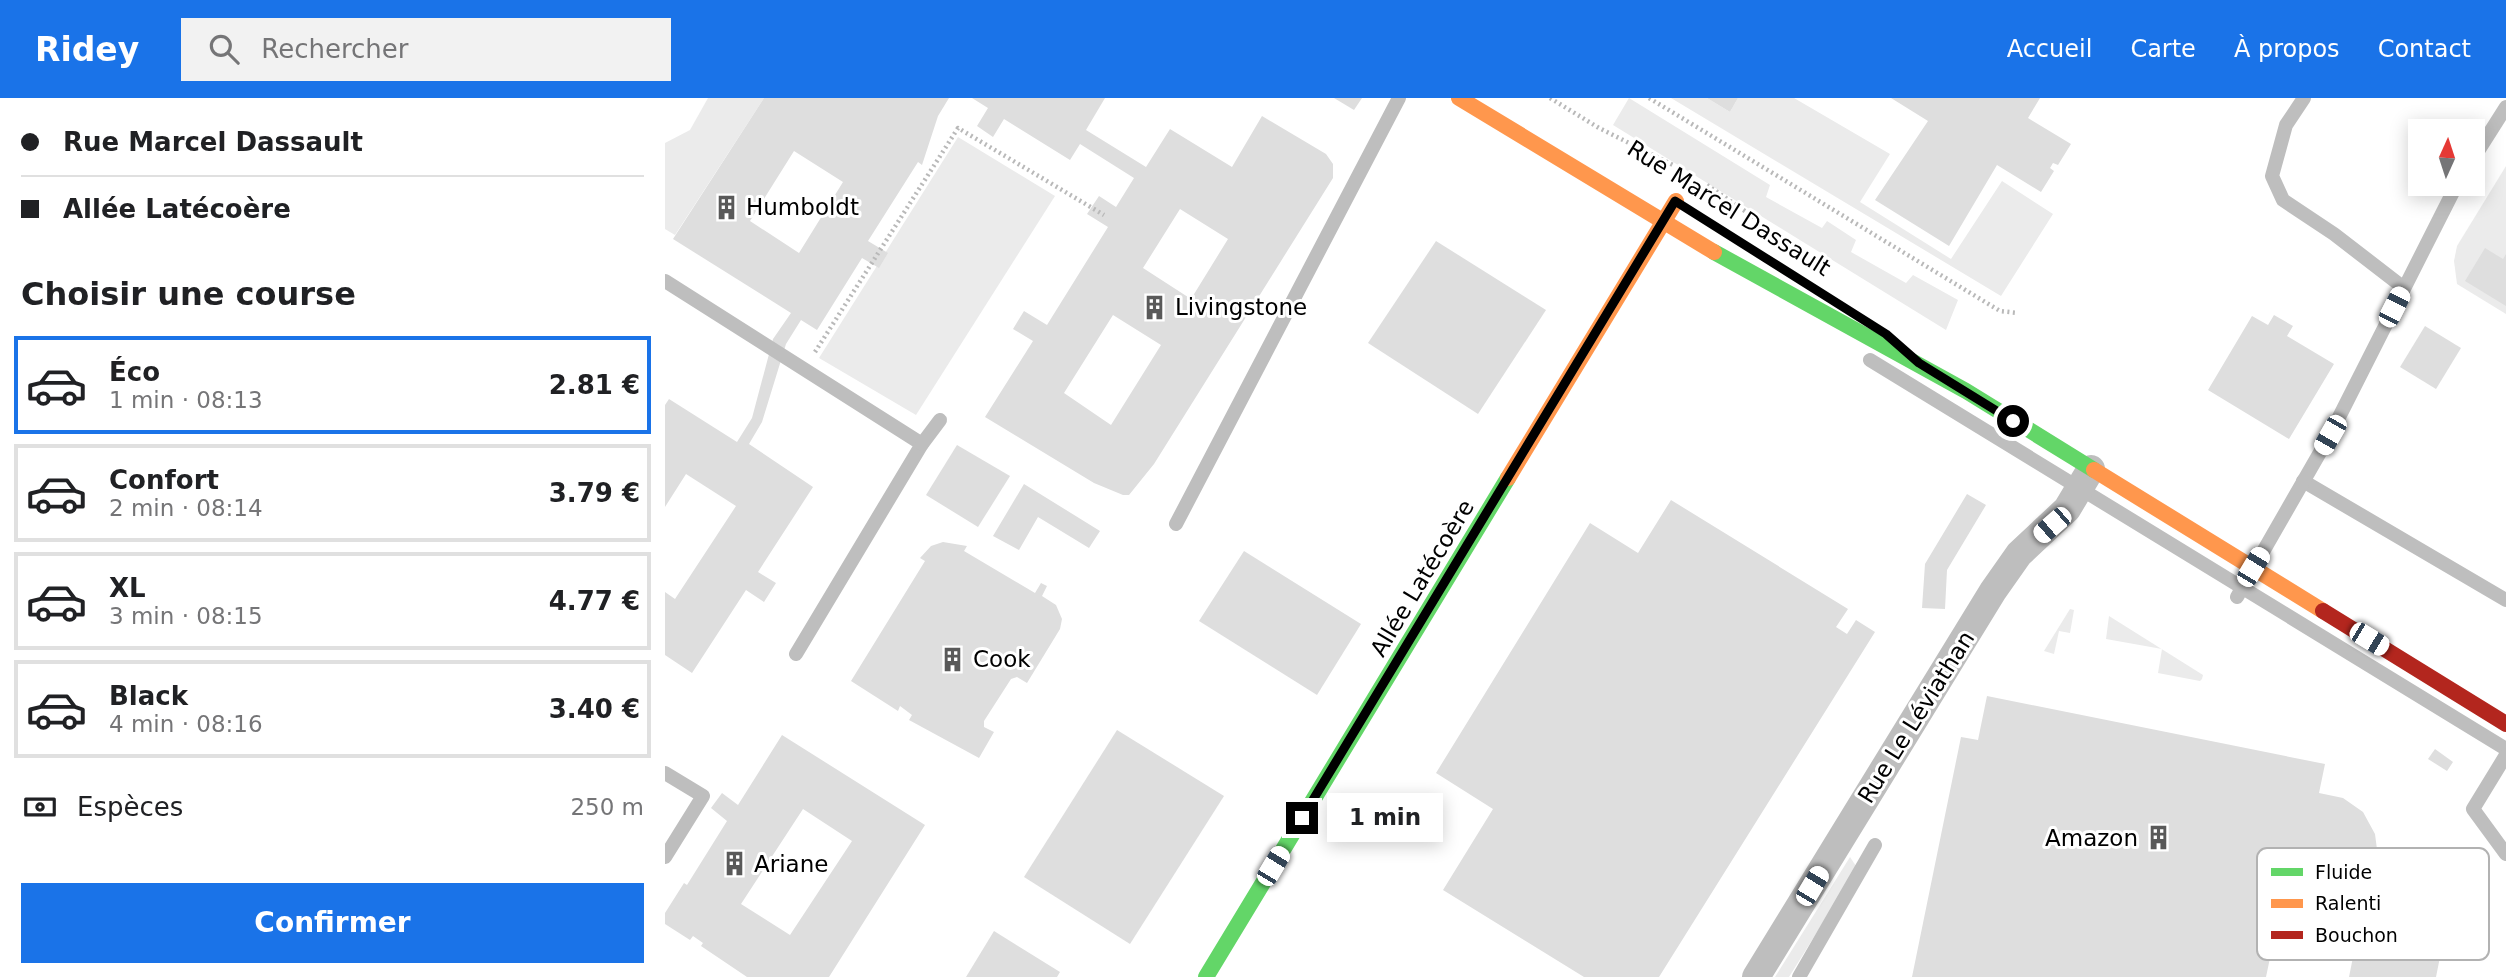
<!DOCTYPE html>
<html lang="fr">
<head>
<meta charset="utf-8">
<style>
  body { margin:0; font-family:"DejaVu Sans",sans-serif; background:#f2f2f2; color:#202124; height:100vh; display:flex; flex-direction:column; font-size:26px; white-space:nowrap }
  * { box-sizing:border-box; margin:0 }
  p { font-size:23px; color:#757577 }
  .icon { flex:none; width:38px; height:38px; fill:none; stroke:currentColor; stroke-width:2; stroke-linecap:round; stroke-linejoin:round }
  .map { position:relative; flex:1; overflow:hidden }
  .drawer { display:flex; flex-direction:column; background:#fff; width:665px }
  .drawer>* { flex:none }
  .hud { display:grid; align-content:center; height:154px; padding:0 21px; background:#fff }
  .needle { width:46px; rotate:3deg }
  .buttons { position:absolute; left:1743px; top:21px; display:grid; gap:14px }
  .buttons a { display:grid; place-items:center; width:77px; height:77px; border-radius:0px; background:#fff; box-shadow:0 4px 18px #0003; font-size:35px }
  .end { position:absolute; width:32px; height:32px; margin:-16px; border:9px solid #000; background:#fff; box-shadow:0 0 0 4px #fff }
  .from { border-radius:50% }
  .bubble { position:absolute; height:49px; border-radius:0px; background:#fff; box-shadow:0 4px 18px #0003; font-size:23px; font-weight:700; line-height:49px; text-align:center }
  .car { position:absolute; width:21px; height:42px; margin:-21px -10px; border-radius:9px; box-shadow:0 0 5px 2px #0007; background:linear-gradient(#fff 24%,#345 0 40%,#fff 0 76%,#345 0 86%,#fff 0) }
  .hud b { display:flex; align-items:center; gap:24px; height:66px; font-size:26px }
  .hud b+b { border-top:2px solid #e0e0e0 }
  .hud i { width:18px; height:18px; background:#202124 }
  ul { padding:0; list-style:none }
  li { display:flex; align-items:center; gap:21px; height:98px; margin:0 14px 10px; padding:0 7px; border:4px solid #e0e0e0; border-radius:0px }
  li div { flex:1 }
  li b { display:block; font-size:26px }
  li em { font-style:normal; font-weight:700 }
  li.active { border-color:#1a73e8 }
  li>.icon { width:63px; height:63px; stroke-width:1.5 }
  h2 { padding:0 21px; font-size:32px; line-height:84px }
  .pay { display:flex; align-items:center; gap:18px; height:77px; padding:0 21px; font-size:26px }
  .pay p { margin-inline-start:auto }
  .button { display:flex; gap:14px; margin-top:auto; padding:14px 21px }
  .button a { flex:1; height:80px; border-radius:0px; background:#1a73e8; color:#fff; font-size:28px; font-weight:700; line-height:80px; text-align:center }
  header { display:flex; align-items:center; gap:42px; box-sizing:border-box; height:98px; padding:0 35px; background:#1a73e8; color:#fff }
  header strong { font-size:33px }
  nav { display:flex; gap:38px; margin-inline-start:auto; font-size:24px }
  .search { width:490px; height:63px; background:#f2f2f2; display:flex; align-items:center; gap:18px; box-sizing:border-box; padding:0 24px; border-radius:0px; color:#757577; font-size:26px }
  main { display:flex; flex:1; min-height:0 }
  .map>svg:first-child { display:block }
  .green { fill:#ebebeb }
  .building { fill:#dedede; fill-rule:evenodd }
  .lines { fill:none; stroke-linecap:round; stroke-linejoin:round }
  .path { stroke:#b9b9b9; stroke-width:4.5; stroke-dasharray:2 3.5; stroke-linecap:butt }
  .lane { stroke:#bebebe; stroke-width:14 }
  .street { stroke:#bebebe; stroke-width:28 }
  .fast { stroke:#63d668; stroke-width:16 }
  .slow { stroke:#ff974d; stroke-width:16 }
  .jam { stroke:#b3261e; stroke-width:16 }
  .route { stroke:#000; stroke-width:9 }
  .labels { text-anchor:middle; stroke-width:6; stroke-linejoin:round; paint-order:stroke }
  .poi-label { font-size:23px; fill:#000; stroke:#fff; text-anchor:start }
  .street-label { font-size:23px; fill:#000; stroke:#fff }
  .key { fill:#fff; stroke:#b2b2b2; stroke-width:2 }
  .key-label { font-size:19px; fill:#000 }
</style>
</head>
<body>
<header>
<strong>Ridey</strong>
<div class="search"><svg class="icon" aria-label="search" viewBox="0 0 24 24"><circle cx="10" cy="10" r="6"/><path d="M15 15l6 6"/></svg>Rechercher</div>
<nav><a>Accueil</a><a>Carte</a><a>À propos</a><a>Contact</a></nav>
</header>
<main>
<section class="drawer">
<div class="hud">
<b><i class="from"></i>Rue Marcel Dassault</b>
<b><i></i>Allée Latécoère</b>
</div>
<h2>Choisir une course</h2>
<ul>
<li class="active"><svg class="icon" aria-label="car" viewBox="0 0 24 24"><path d="M5 17H2v-5l4-1 3-4h7l3 4 3 1v5h-3M9 17h6M6 11h13"/><circle cx="7" cy="17" r="2"/><circle cx="17" cy="17" r="2"/></svg><div><b>Éco</b><p>1 min · 08:13</p></div><em>2.81 €</em></li>
<li><svg class="icon" aria-label="car" viewBox="0 0 24 24"><path d="M5 17H2v-5l4-1 3-4h7l3 4 3 1v5h-3M9 17h6M6 11h13"/><circle cx="7" cy="17" r="2"/><circle cx="17" cy="17" r="2"/></svg><div><b>Confort</b><p>2 min · 08:14</p></div><em>3.79 €</em></li>
<li><svg class="icon" aria-label="car" viewBox="0 0 24 24"><path d="M5 17H2v-5l4-1 3-4h7l3 4 3 1v5h-3M9 17h6M6 11h13"/><circle cx="7" cy="17" r="2"/><circle cx="17" cy="17" r="2"/></svg><div><b>XL</b><p>3 min · 08:15</p></div><em>4.77 €</em></li>
<li><svg class="icon" aria-label="car" viewBox="0 0 24 24"><path d="M5 17H2v-5l4-1 3-4h7l3 4 3 1v5h-3M9 17h6M6 11h13"/><circle cx="7" cy="17" r="2"/><circle cx="17" cy="17" r="2"/></svg><div><b>Black</b><p>4 min · 08:16</p></div><em>3.40 €</em></li>
</ul>
<div class="pay"><svg class="icon" aria-label="cash" viewBox="0 0 24 24"><path d="M3 7h18v10H3z"/><circle cx="12" cy="12" r="2"/></svg>Espèces<p>250 m</p></div>
<div class="button"><a>Confirmer</a></div>
</section>
<div class="map">
<svg width="1841" height="879" viewBox="0 0 1841 879">
  <rect width="100%" height="100%" fill="#fff"/>
  <g class="green">
    <polygon points="43,0 99,0 10,137 0,131 0,45 25,32"/>
    <polygon points="964,0 1105,87 1101,99 1157,130 1162,123 1191,142 1186,154 1241,185 1248,177 1293,202 1281,232 948,27"/>
    <polygon points="1006,0 1042,0 1065,14 1073,0 1129,0 1225,56 1195,104 1286,161 1337,83 1388,116 1336,198"/>
    <polygon points="293,39 390,98 251,317 154,260"/>
    <polygon points="1841,68 1841,216 1792,186 1789,163 1792,148"/>
    <polygon points="1405,511 1409,512 1405,535 1394,533 1389,556 1379,553"/>
    <polygon points="1444,518 1538,577 1537,581 1535,583 1493,575 1497,551 1441,541"/>
    <polygon points="1185,759 1191,768 1187,778 1124,879 1110,879"/>
  </g>
  <g class="building">
    <path d="M99,0H284L273,18L257,67L253,64L203,143L223,155L214,170L197,160L152,232L136,222L121,246L97,324L84,346L148,389L93,474L111,485L99,504L81,492L27,575L0,557V494L10,501L71,408L21,376L0,409V307L4,301L72,344L87,320L108,241L126,215L8,141ZM129,53L178,84L134,155L85,123Z"/>
    <path d="M307,0H440L421,32L481,69L505,31L567,69L597,18L661,56L668,66V80L489,366L464,397H458L429,385L320,319L368,243L348,231L359,213L382,227L443,129L422,116L434,98L451,109L469,80L415,46L405,62L339,21L328,39L312,28L323,10ZM515,111L563,141L526,201L478,170ZM448,217L496,247L446,327L399,295Z"/>
    <polygon points="669,0 697,0 689,12"/>
    <polygon points="1042,0 1073,0 1065,14"/>
    <polygon points="1226,0 1375,0 1363,20 1406,46 1393,67 1388,65 1385,70 1389,73 1376,94 1332,67 1284,148 1210,102 1263,23"/>
    <polygon points="771,143 881,212 813,316 703,245"/>
    <polygon points="1820,150 1838,161 1841,156 1841,208 1800,183"/>
    <polygon points="1609,217 1628,228 1622,238 1669,266 1624,341 1543,292 1587,218 1603,227"/>
    <polygon points="1760,228 1796,250 1771,291 1735,269"/>
    <polygon points="292,347 345,378 313,429 261,397"/>
    <polygon points="359,386 435,433 424,450 373,419 354,452 328,438"/>
    <polygon points="1302,396 1321,407 1282,472 1280,511 1257,510 1260,466"/>
    <polygon points="1006,402 1183,511 1171,529 1182,536 1191,522 1210,534 994,879 919,879 778,792 828,711 771,675 925,425 973,455"/>
    <polygon points="278,444 302,448 299,453 370,495 376,485 382,488 377,498 391,507 397,521 395,531 362,585 352,579 346,581 319,623 319,629 329,634 314,660 244,622 247,617 235,608 233,613 186,583 260,463 255,460 266,448"/>
    <polygon points="579,453 696,526 652,597 534,523"/>
    <polygon points="1322,598 1660,666 1654,695 1678,700 1698,714 1710,736 1713,759 1731,762 1749,754 1772,753 1768,775 1791,779 1771,879 1684,879 1696,819 1617,803 1601,879 1247,879 1296,639 1313,642"/>
    <polygon points="452,632 559,698 465,846 359,779"/>
    <path d="M117,637L260,727L164,879H82L36,848L38,845L28,838L25,842L0,826V815L19,785L22,787L62,723L46,710L57,695L73,707ZM138,711L187,743L125,837L76,806Z"/>
    <polygon points="1770,651 1788,664 1782,673 1763,661"/>
    <polygon points="329,833 395,874 392,879 301,879"/>
  </g>
  <g class="lines">
    <g class="path">
      <polyline points="885,0 934,30 1010,68"/>
      <polyline points="984,0 1335,213 1353,215"/>
      <polyline points="1042,87 1093,122 1116,151"/>
      <polyline points="150,254 293,30 439,117"/>
    </g>
    <g class="lane">
      <polyline points="1639,0 1621,27 1607,78 1618,102 1669,136 1739,190"/>
      <polyline points="1808,61 1841,9"/>
      <polyline points="0,183 257,346 131,556"/>
      <polyline points="1205,262 1841,651"/>
      <polyline points="257,346 275,322"/>
      <polyline points="1638,383 1841,502"/>
      <polyline points="511,426 734,0"/>
      <polyline points="1572,499 1665,337 1792,86"/>
      <polyline points="1841,657 1808,711 1841,756"/>
      <polyline points="0,675 38,698 0,759"/>
      <polyline points="1134,879 1210,747"/>
    </g>
    <polyline class="street" points="1091,879 1328,493 1354,456 1402,411 1426,371"/>
    <g class="fast">
      <polyline points="1049,154 1301,293 1429,372"/>
      <polyline points="541,879 843,380"/>
    </g>
    <g class="slow">
      <polyline points="794,0 1049,154"/>
      <polyline points="1429,372 1658,513"/>
      <polyline points="843,380 1011,103"/>
    </g>
    <polyline class="jam" points="1658,513 1841,626"/>
  </g>
  <g class="lines">
    <polyline class="route" points="637,720 1010,103 1221,236 1254,265 1348,323"/>
  </g>
  <defs>
    <symbol id="building-bare" viewBox="-9 -9 18 18"><path d="M-4-6H4V6H1V3H-1V6H-4ZM-2.5-4.3h1.7v1.8h-1.7ZM.8-4.3h1.7v1.8H.8ZM-2.5-1h1.7V.8h-1.7ZM.8-1h1.7V.8H.8Z" fill="#595959" stroke="#fff" stroke-width="2.5" paint-order="stroke"/></symbol>
  </defs>
  <g fill-rule="evenodd">
    <use href="#building-bare" x="44" y="92" width="35" height="35"/>
    <use href="#building-bare" x="472" y="192" width="35" height="35"/>
    <use href="#building-bare" x="270" y="544" width="35" height="35"/>
    <use href="#building-bare" x="1476" y="722" width="35" height="35"/>
    <use href="#building-bare" x="52" y="748" width="35" height="35"/>
  </g>
  <g class="labels">
    <g class="poi-label">
      <text x="81" y="117">Humboldt</text>
      <text x="510" y="217">Livingstone</text>
      <text x="308" y="569">Cook</text>
      <text x="1473" y="748" text-anchor="end">Amazon</text>
      <text x="89" y="774">Ariane</text>
    </g>
    <g class="street-label">
      <text transform="translate(1064 110) rotate(32)" y="8">Rue Marcel Dassault</text>
      <text transform="translate(757 480) rotate(-59)" y="8">Allée Latécoère</text>
      <text transform="translate(1251 619) rotate(-58)" y="8">Rue Le Léviathan</text>
    </g>
  </g>
  <rect x="1592" y="750" width="232" height="112" rx="10" class="key"/>
  <rect x="1606" y="770" width="32" height="8" fill="#63d668"/>
  <rect x="1606" y="801" width="32" height="9" fill="#ff974d"/>
  <rect x="1606" y="833" width="32" height="8" fill="#b3261e"/>
  <g class="key-label">
    <text x="1650" y="781">Fluide</text>
    <text x="1650" y="812">Ralenti</text>
    <text x="1650" y="844">Bouchon</text>
  </g>
</svg>
<div class="buttons">
<a><svg class="needle" viewBox="-14 -14 28 28"><path d="M0-13l5 13h-10z" fill="#e53935"/><path d="M0 13l5-13h-10z" fill="#757577"/></svg></a>
</div>
<i class="end from" style="left:1348px;top:323px"></i>
<i class="end" style="left:637px;top:720px"></i>
<div class="bubble" style="left:662px;top:695px;width:116px">1 min</div>
<i class="car" style="left:1729px;top:209px;rotate:27deg"></i>
<i class="car" style="left:1665px;top:337px;rotate:210deg"></i>
<i class="car" style="left:1387px;top:427px;rotate:229deg"></i>
<i class="car" style="left:1588px;top:469px;rotate:31deg"></i>
<i class="car" style="left:1704px;top:541px;rotate:121deg"></i>
<i class="car" style="left:608px;top:768px;rotate:31deg"></i>
<i class="car" style="left:1147px;top:788px;rotate:31deg"></i>
</div>
</main>
</body>
</html>
